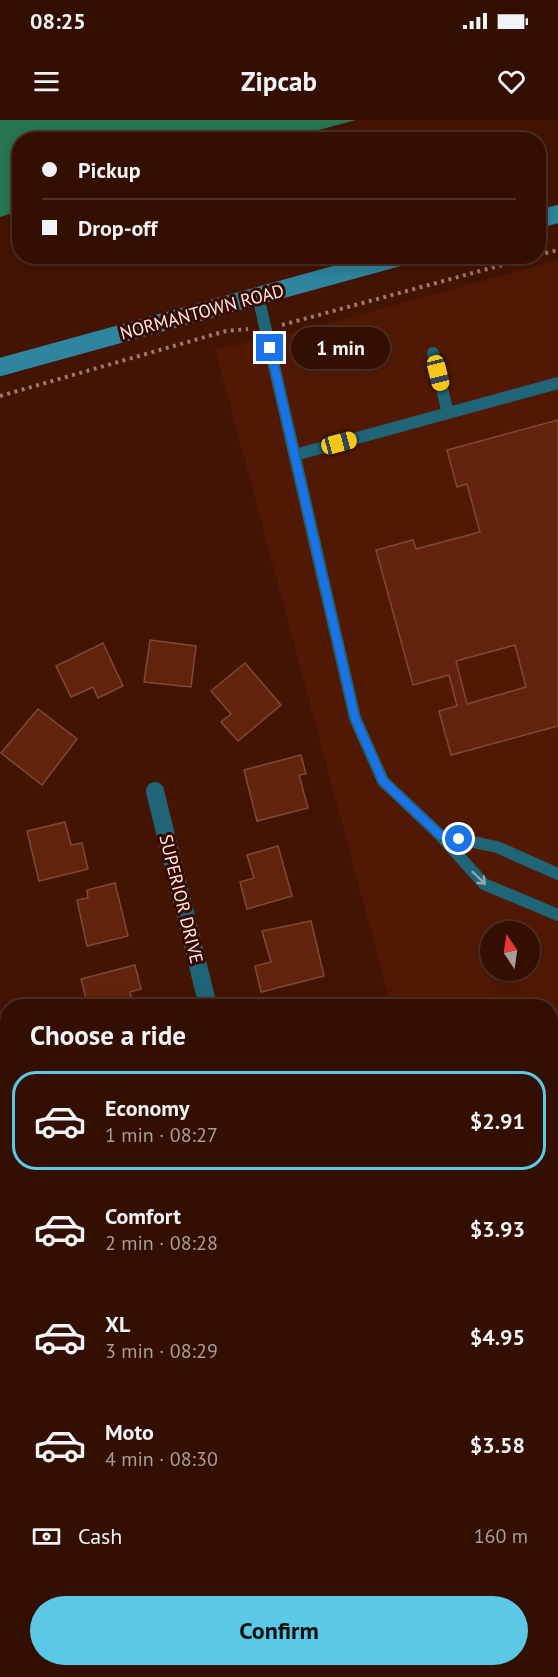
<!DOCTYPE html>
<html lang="en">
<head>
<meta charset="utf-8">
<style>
  body { margin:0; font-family:"PT Sans",sans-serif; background:#3b180c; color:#f1f3f6; height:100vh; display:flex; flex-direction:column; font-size:22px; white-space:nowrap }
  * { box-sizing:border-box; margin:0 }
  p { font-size:20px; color:#a99c99 }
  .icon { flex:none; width:33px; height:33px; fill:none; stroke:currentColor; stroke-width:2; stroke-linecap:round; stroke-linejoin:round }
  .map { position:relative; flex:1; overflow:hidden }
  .side { position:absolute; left:0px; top:879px; width:558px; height:678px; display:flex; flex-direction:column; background:#330f02; border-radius:24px 24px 0 0; box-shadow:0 3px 15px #0003,0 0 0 2px #4e2f24 }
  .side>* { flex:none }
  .hud { position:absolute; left:12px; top:12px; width:534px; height:132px; border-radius:24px; box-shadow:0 3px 15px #0003,0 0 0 2px #4e2f24; display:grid; align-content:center; height:132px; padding:0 30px; background:#330f02 }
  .needle { width:39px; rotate:347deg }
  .fabs { position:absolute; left:480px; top:801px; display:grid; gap:12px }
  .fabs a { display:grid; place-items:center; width:60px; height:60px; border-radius:50%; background:#330f02; box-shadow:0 3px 15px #0003,0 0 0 2px #4e2f24; font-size:30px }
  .end { position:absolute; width:27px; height:27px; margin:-14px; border:8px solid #1a73e8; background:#fff; box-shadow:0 0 0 3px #fff }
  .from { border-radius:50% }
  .bubble { position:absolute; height:42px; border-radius:21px; background:#330f02; box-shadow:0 3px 15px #0003,0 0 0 2px #4e2f24; font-size:20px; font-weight:700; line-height:42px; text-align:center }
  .car { position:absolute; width:18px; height:36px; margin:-18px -9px; border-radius:8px; box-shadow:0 0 4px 2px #0007; background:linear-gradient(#f5c518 24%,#345 0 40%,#f5c518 0 76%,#345 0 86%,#f5c518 0) }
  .hud b { display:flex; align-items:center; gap:21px; height:57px; font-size:22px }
  .hud b+b { border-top:2px solid #4e2f24 }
  .hud i { width:15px; height:15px; background:#f1f3f6 }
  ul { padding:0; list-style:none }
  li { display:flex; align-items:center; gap:18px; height:99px; margin:0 12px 9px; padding:0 18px; border:3px solid transparent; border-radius:24px }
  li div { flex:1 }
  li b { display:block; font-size:22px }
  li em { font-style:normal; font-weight:700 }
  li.selected { border-color:#5bc8e6 }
  li>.icon { width:54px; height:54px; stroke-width:1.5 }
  h2 { padding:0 30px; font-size:27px; line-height:72px }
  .pay { display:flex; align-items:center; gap:15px; height:66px; padding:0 30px; font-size:22px }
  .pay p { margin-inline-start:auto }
  .button { display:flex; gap:12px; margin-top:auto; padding:12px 30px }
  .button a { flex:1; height:69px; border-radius:36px; background:#5bc8e6; color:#111; font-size:24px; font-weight:700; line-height:69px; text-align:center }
  .status { display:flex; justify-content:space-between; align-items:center; height:42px; padding:0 30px; background:#330f02; direction:ltr }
  .status svg { height:16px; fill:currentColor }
  header { display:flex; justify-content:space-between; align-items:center; height:78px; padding:0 30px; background:#330f02; font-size:27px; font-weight:700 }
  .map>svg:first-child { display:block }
  .built { fill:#511904; fill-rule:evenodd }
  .green { fill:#661053 }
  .water { fill:#277751 }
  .building { fill:#62230c; stroke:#7f4937; stroke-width:1.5; fill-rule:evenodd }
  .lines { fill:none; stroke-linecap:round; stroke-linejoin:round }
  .path { stroke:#9c796d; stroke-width:4; stroke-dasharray:3 4.5; stroke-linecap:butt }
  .lane { stroke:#206577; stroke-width:12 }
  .street { stroke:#206577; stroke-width:18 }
  .secondary { stroke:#2e859d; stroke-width:18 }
  .oneway { stroke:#8fa8ad }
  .route { stroke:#1a73e8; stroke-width:8 }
  .labels { text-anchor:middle; stroke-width:6; stroke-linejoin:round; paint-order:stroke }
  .street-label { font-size:18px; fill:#feeae3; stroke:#380900 }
</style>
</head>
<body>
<div class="status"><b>08:25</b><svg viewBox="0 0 49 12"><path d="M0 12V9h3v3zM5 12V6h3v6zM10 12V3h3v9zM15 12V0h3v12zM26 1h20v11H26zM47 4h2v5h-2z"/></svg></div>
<header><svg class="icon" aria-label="menu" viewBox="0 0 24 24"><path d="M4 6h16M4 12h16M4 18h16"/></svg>Zipcab<svg class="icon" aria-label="heart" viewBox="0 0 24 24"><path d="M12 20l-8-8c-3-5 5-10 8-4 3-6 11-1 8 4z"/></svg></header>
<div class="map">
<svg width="558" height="1557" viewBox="0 0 558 1557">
  <rect width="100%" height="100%" fill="#441403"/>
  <path class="built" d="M558,140V1514L550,1486V886H391L215,229L293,213ZM490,812H530V850H490Z"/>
  <g class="green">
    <polygon points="558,1020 558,1197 550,1167 551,1022"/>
    <polygon points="550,1240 558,1270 558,1381 550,1364"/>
    <polygon points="104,1550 202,1550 204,1557 74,1557"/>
  </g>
  <polygon class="water" points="0,0 356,0 285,19 20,20 19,91 0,97"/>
  <g class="building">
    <path d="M558,300V606L451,635L439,591L457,586L449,555L413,565L376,430L413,420L416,429L480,412L467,364L457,367L447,330ZM515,525L526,567L467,584L456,541Z"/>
    <polygon points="150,520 196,526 191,567 144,562"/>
    <polygon points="103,523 123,566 98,578 93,567 71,577 56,546"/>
    <polygon points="245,543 281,585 238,621 221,602 231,594 211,571"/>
    <polygon points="38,589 77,619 42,665 1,633"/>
    <polygon points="301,635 306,654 299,655 308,688 257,701 244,650"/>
    <polygon points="65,702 71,725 82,723 88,749 39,761 27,711"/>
    <polygon points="278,726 292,776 247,789 240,762 254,758 247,735"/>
    <polygon points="115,763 128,816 87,826 77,780 88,778 87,770"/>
    <polygon points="311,801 324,856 261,872 255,846 271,842 262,811"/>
    <polygon points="135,845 141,869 130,872 133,886 88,886 81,859"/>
    <polygon points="8,956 8,994 5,995 8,1015 0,1017 0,958"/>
    <polygon points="8,1163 8,1195 3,1196 0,1183 0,1164"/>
    <polygon points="441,1550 485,1550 487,1557 442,1557"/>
  </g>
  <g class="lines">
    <g class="path">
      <polyline points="538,135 558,130"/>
      <polyline points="282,205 535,136"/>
      <polyline points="0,276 198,219 226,211 248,209"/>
      <polyline points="19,1550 23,1557"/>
    </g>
    <g class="lane">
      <polyline points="258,176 355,598 383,661 440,715 484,764 558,795"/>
      <polyline points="433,233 448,293"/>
      <polyline points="295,335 558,263"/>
      <polyline points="440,715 497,727 558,754"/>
    </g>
    <g class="street">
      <polyline points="155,671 208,886"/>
      <polyline points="0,1075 8,1074"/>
      <polyline points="0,1415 8,1445"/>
      <polyline points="372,1550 374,1557"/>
    </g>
    <g class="secondary">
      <polyline points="538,99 558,94"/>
      <polyline points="0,247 403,136"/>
    </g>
  </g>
  <defs><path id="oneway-shaft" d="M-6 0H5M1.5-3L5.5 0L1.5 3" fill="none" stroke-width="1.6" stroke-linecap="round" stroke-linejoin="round" transform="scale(1.5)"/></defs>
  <use class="oneway" href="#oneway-shaft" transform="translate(479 758) rotate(44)"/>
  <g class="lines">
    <polyline class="route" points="270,228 355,598 383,661 440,715 459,719"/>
  </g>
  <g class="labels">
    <g class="street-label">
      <text transform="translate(202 192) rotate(-15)" y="6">NORMANTOWN ROAD</text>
      <text transform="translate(181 779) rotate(76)" y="6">SUPERIOR DRIVE</text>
    </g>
  </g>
</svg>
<div class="fabs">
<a><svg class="needle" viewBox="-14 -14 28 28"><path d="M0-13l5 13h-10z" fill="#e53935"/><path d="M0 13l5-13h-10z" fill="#a99c99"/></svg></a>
</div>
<i class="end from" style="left:459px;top:719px"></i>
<i class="end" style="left:270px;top:228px"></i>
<div class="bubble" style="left:291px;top:207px;width:99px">1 min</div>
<i class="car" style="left:438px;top:253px;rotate:166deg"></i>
<i class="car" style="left:339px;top:323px;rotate:75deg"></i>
<div class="hud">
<b><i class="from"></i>Pickup</b>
<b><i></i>Drop-off</b>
</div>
<section class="side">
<h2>Choose a ride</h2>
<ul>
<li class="selected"><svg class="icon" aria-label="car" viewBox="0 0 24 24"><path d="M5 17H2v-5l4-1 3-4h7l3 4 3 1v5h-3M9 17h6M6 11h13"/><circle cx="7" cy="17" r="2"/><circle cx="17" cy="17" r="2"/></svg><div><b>Economy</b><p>1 min · 08:27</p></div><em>$2.91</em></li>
<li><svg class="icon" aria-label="car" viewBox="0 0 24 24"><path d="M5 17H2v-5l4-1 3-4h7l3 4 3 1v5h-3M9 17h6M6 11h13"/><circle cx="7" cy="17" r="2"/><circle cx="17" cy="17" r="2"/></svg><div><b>Comfort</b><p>2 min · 08:28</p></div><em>$3.93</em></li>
<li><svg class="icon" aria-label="car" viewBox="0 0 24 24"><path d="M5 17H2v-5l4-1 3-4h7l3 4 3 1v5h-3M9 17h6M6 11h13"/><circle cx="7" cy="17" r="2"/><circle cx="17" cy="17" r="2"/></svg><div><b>XL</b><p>3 min · 08:29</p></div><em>$4.95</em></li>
<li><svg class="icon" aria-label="car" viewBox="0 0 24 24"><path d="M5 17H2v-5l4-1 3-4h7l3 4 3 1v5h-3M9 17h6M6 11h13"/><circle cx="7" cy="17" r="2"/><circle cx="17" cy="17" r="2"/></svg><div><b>Moto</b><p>4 min · 08:30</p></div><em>$3.58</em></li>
</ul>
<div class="pay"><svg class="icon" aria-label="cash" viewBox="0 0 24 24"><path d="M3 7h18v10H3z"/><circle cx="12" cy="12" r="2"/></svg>Cash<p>160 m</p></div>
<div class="button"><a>Confirm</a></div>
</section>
</div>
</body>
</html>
